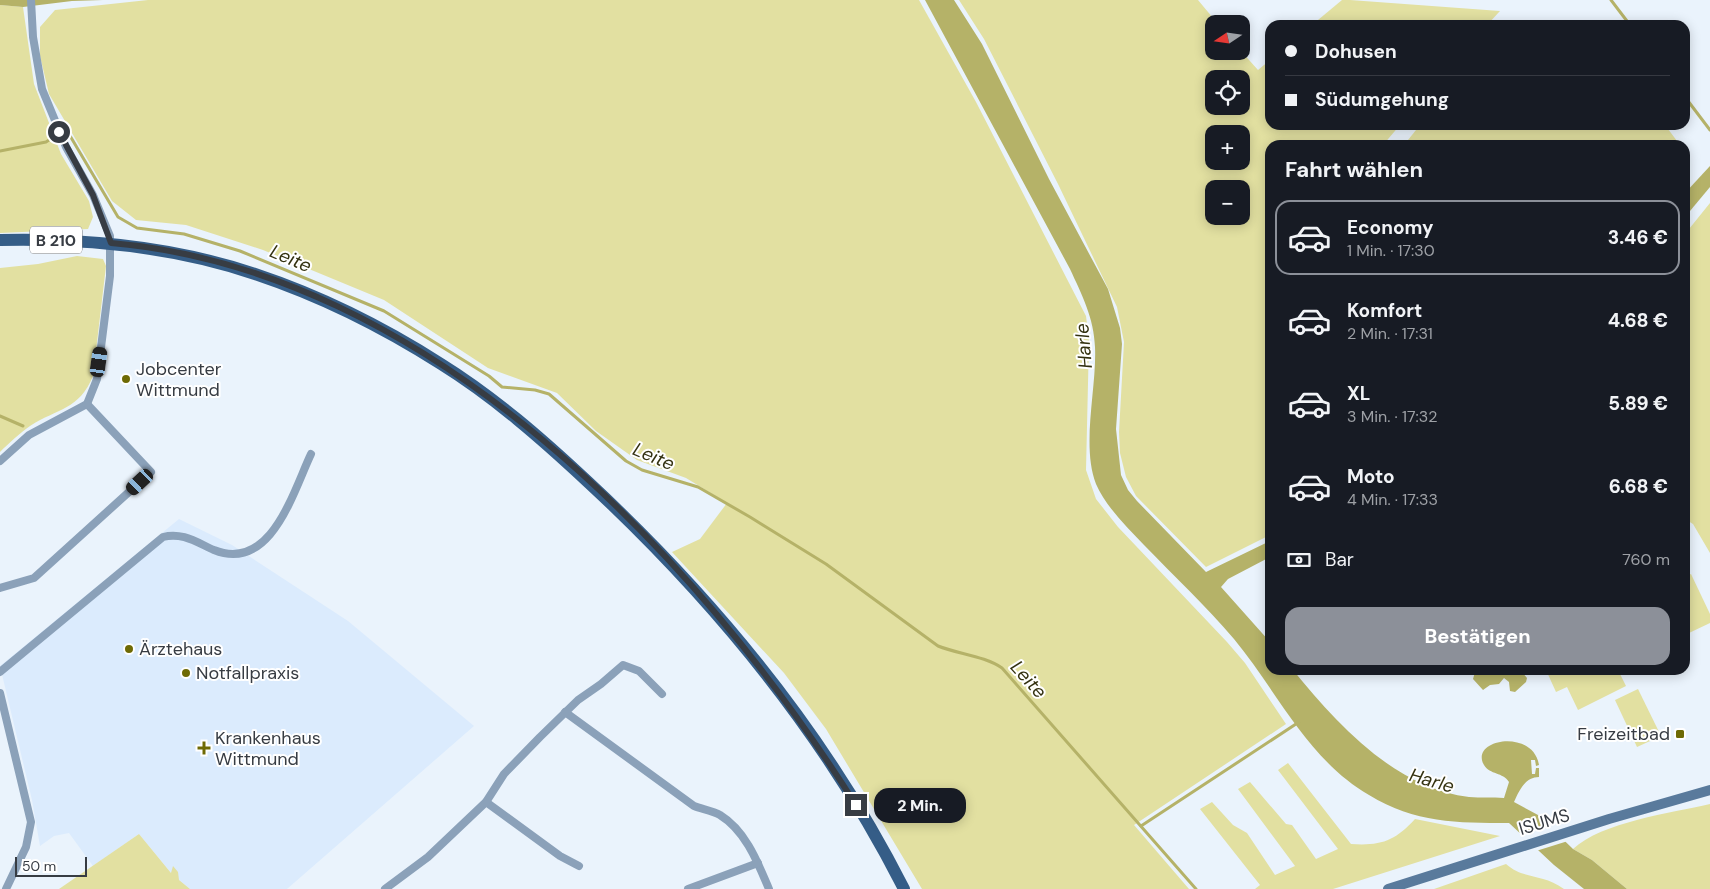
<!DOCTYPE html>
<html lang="de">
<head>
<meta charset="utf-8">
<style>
  body { margin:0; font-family:"DM Sans",sans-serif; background:#20242c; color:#f1f3f6; height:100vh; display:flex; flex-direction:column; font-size:19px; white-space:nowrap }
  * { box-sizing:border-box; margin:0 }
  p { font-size:16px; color:#9ea1a6 }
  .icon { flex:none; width:28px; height:28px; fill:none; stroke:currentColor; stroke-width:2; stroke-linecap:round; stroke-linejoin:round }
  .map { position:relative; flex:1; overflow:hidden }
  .details { position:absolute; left:1265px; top:140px; width:425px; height:535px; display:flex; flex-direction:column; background:#171b24; border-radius:15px; box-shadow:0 2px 12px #0003 }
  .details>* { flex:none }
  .banner { position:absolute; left:1265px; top:20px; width:425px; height:110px; border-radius:15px; box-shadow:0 2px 12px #0003; display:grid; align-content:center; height:110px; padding:0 20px; background:#171b24 }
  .needle { width:32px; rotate:257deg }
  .fabs { position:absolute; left:1205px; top:15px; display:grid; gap:10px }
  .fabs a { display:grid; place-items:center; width:45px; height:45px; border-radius:10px; background:#171b24; box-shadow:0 2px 12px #0003; font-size:25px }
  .scale { position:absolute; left:15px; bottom:12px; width:72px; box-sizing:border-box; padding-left:5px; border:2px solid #373c43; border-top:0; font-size:14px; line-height:18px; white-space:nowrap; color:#373c43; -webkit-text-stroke:4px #fff; paint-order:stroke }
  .end { position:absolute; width:22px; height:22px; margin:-11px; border:6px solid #373c43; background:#fff; box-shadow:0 0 0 2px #fff }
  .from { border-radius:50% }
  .bubble { position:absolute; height:35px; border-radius:15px; background:#171b24; box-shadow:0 2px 12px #0003; font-size:16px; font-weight:800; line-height:35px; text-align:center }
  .car { position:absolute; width:15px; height:30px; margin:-15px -8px; border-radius:6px; box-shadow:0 0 4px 1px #0007; background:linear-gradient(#222 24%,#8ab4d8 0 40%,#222 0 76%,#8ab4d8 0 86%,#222 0) }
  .banner b { display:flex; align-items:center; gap:18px; height:48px; font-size:19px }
  .banner b+b { border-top:1px solid #363941 }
  .banner i { width:12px; height:12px; background:#f1f3f6 }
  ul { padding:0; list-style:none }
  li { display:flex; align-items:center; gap:15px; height:75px; margin:0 10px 8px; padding:0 10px; border:2px solid transparent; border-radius:15px }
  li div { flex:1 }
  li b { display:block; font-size:19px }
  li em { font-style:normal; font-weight:800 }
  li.on { border-color:#8c9099 }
  li>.icon { width:45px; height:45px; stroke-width:1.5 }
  h2 { padding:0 20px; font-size:22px; line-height:60px }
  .pay { display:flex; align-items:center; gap:12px; height:55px; padding:0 20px; font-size:19px }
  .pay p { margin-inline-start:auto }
  .button { display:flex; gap:10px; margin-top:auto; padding:10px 20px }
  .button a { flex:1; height:58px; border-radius:15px; background:#8c9099; color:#fff; font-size:20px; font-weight:800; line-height:58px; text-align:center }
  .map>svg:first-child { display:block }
  .built { fill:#dbebfd }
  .green { fill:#e2e0a1; fill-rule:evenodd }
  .water { fill:#b5b268 }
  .pier { fill:#eaf3fc }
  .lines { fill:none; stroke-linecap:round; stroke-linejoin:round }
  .stream { stroke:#b5b268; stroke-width:3 }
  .minor { stroke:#8ba1b9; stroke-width:8 }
  .secondary { stroke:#597a9c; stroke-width:10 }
  .primary { stroke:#355d87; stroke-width:12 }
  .route { stroke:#373c43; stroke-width:6 }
  .poi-dot { fill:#6e6a04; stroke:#fff; stroke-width:2 }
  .labels { text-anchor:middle; stroke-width:4; stroke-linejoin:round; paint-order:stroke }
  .shield { fill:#fff; stroke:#73767b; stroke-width:1 }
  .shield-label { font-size:16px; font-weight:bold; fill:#373c43 }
  .poi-label { font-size:18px; fill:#373c43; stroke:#fff; text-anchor:start }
  .street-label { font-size:18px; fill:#373c43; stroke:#fff }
  .water-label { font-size:19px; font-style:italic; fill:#343211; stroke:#fff }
</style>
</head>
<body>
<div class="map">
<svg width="1710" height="889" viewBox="0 0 1710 889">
  <rect width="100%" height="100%" fill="#eaf3fc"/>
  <polygon class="built" points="179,519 232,545 348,621 474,726 287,889 190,889 172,874 139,834 93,866 69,833 54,836 40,846 32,800 0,666"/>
  <g class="green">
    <polygon points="148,0 919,0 976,102 1086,316 1089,340 1086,470 1096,499 1118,527 1227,642 1245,663 1286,724 1134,825 1189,889 922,889 826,729 784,673 672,552 700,539 727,503 686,478 637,460 596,431 557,393 488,368 384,300 263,250 186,225 136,220 112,201 49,94 40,56 40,27 55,10"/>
    <path d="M959,0H1198L1218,24H1214V51H1241L1258,70L1270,60V125H1400L1383,145H1270V535L1206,567L1136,496L1126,477L1120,453L1119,432L1124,342L1117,307L1058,184L984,39ZM1214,79H1241V106H1214ZM1214,134H1241V161H1214ZM1214,189H1241V216H1214Z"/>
    <polygon points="1342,0 1350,0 1500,11 1487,25 1312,25"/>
    <polygon points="0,5 23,7 34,84 61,154 89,201 93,217 88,229 0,233"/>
    <polygon points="1420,125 1665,125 1680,145 1404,145"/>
    <polygon points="1710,203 1710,553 1693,524 1685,519 1685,234"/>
    <path d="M77,256L103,259L106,266L93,376C79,410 58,408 30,426C20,433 9,443 0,452V268L38,264Z"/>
    <polygon points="1691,574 1710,614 1710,623 1689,633 1685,624 1685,577"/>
    <polygon points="1546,670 1618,670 1626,686 1578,710 1567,687 1556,692"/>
    <polygon points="1638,689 1661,736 1637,747 1615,700"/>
    <path d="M1288,763L1351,844C1381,846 1395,841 1415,819L1500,836L1333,889H1255L1260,885L1200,809L1212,802L1233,825L1247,833L1275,875L1295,866L1238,789L1250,782L1286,824L1292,825L1316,859L1338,849L1278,770Z"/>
    <path d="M1710,804V889H1627L1592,860L1573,849C1602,822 1671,813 1710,804Z"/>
    <polygon points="139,834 171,873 173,866 178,872 179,880 190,889 59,889"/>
    <path d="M1506,864C1524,880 1542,873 1564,889H1434Z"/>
  </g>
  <g class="water">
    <polygon points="0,0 103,0 72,1 23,7 0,5"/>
    <path d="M925,0H954L982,44L1049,179L1108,289L1120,328L1122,344L1116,429L1121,475L1128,490L1137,501L1206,572L1270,541V557L1228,579L1221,587L1270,642V670H1293C1337,724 1395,788 1469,797C1481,798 1492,797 1504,798L1509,782C1503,772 1490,775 1484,765C1469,739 1533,728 1539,765L1536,766L1535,760H1531L1532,774H1535L1536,768H1539V777C1525,777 1519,791 1514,802L1538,815L1573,849L1592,860L1627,889H1584L1554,865L1509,823C1457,823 1415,823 1369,795C1308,760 1277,691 1234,639C1206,606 1174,576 1144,545C1127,527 1106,507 1096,484C1081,445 1097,388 1095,347C1094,318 1082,295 1070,269Z"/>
    <polygon points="1710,166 1710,187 1685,217 1685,193"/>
    <polygon points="1471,670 1520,670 1527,678 1526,682 1515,692 1510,691 1509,682 1504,678 1499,684 1490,685 1483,690 1473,679 1475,672"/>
  </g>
  <polygon class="pier" points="1551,825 1568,841 1536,851 1520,835"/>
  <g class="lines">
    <g class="stream">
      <polyline points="1611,0 1630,25"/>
      <polyline points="1685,97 1710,130"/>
      <path d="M63,131L66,129L118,217L137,228L184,234L240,251L384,311L489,376L502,387L535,390L549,394L626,461L642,470L698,487L750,517L826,564L938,646C958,654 985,656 1002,668L1196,889"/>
      <polyline points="0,151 46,142 55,136"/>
      <polyline points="0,416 23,426"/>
      <polyline points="1141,826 1299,722"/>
    </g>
    <g class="minor">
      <polyline points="0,461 29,435 87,404 97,379 110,276 110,236 93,195 66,147 42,89 33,37 31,0"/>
      <polyline points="0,588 34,578 151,472 87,404"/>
      <path d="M0,672L163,537C182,532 196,542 214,550C271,573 293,492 311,454"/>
      <polyline points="0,693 31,822 26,847 6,889"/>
      <path d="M565,712L694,806C702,809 713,811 720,815C746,831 758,863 769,889"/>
      <polyline points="486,802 560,856 579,866"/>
      <polyline points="385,889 428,857 486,802 504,774 540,737 578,700 601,684 623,665 639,671 662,694"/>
      <polyline points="688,889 758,863"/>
    </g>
    <polyline class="secondary" points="1388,889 1609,819 1710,790"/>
    <path class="primary" d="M0,240C87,238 172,246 255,274C321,296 383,327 441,364C494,397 542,439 588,482C714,599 826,735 904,889"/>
  </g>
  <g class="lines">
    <path class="route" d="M59,132L93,195L111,243C427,270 696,552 856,805"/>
  </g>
  <g class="poi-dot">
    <circle cx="126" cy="379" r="5"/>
    <circle cx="129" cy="649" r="5"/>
    <circle cx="186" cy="673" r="5"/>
    <rect x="1675" y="729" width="10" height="10" rx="2.5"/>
    <path d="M201.5 740.5h5v5h5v5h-5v5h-5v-5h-5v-5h5z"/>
  </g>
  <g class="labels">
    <rect class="shield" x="30" y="226.5" width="52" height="27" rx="4"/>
    <g class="shield-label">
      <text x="56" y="246">B 210</text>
    </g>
    <g class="poi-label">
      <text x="136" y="375">Jobcenter<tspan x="136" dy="21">Wittmund</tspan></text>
      <text x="139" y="655">Ärztehaus</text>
      <text x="196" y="679">Notfallpraxis</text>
      <text x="1670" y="740" text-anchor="end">Freizeitbad</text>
      <text x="215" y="744">Krankenhaus<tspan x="215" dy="21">Wittmund</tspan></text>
    </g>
    <g class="street-label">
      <text transform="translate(1544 822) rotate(-17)" y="6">ISUMS</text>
    </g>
    <g class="water-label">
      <text transform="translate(291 258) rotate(23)" y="7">Leite</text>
      <text transform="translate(1083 346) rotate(-95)" y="7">Harle</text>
      <text transform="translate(654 456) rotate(23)" y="7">Leite</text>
      <text transform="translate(1029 679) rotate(48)" y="7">Leite</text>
      <text transform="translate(1432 780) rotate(16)" y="7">Harle</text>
    </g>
  </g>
</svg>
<div class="fabs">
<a><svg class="needle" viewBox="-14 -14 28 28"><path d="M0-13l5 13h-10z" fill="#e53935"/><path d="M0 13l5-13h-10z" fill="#9ea1a6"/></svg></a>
<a><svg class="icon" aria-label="locate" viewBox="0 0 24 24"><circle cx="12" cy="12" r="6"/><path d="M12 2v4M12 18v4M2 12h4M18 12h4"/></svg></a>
<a>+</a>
<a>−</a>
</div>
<div class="scale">50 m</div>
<i class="end from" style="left:59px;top:132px"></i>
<i class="end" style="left:856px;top:805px"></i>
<div class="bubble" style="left:874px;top:788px;width:92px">2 Min.</div>
<i class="car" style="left:99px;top:362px;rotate:8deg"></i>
<i class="car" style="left:140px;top:482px;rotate:227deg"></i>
<div class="banner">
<b><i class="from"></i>Dohusen</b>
<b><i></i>Südumgehung</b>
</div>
<section class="details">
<h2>Fahrt wählen</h2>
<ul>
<li class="on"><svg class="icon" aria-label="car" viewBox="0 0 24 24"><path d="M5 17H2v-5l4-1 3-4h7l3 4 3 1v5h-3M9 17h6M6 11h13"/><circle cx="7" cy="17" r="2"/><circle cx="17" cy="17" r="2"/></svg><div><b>Economy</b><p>1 Min. · 17:30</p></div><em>3.46 €</em></li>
<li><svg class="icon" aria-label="car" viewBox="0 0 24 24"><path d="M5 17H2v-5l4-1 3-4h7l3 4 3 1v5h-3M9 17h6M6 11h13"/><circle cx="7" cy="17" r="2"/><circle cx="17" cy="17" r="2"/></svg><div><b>Komfort</b><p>2 Min. · 17:31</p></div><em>4.68 €</em></li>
<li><svg class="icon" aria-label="car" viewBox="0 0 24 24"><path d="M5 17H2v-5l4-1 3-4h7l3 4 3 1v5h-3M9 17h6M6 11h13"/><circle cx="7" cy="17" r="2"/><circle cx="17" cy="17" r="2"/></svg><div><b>XL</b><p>3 Min. · 17:32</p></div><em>5.89 €</em></li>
<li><svg class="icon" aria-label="car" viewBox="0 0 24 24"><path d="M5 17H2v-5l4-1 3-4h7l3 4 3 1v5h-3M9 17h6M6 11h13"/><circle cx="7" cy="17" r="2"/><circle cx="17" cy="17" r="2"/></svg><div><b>Moto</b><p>4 Min. · 17:33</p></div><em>6.68 €</em></li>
</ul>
<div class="pay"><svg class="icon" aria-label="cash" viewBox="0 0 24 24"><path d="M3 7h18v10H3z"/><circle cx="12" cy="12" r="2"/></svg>Bar<p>760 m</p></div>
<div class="button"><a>Bestätigen</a></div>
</section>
</div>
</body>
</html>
